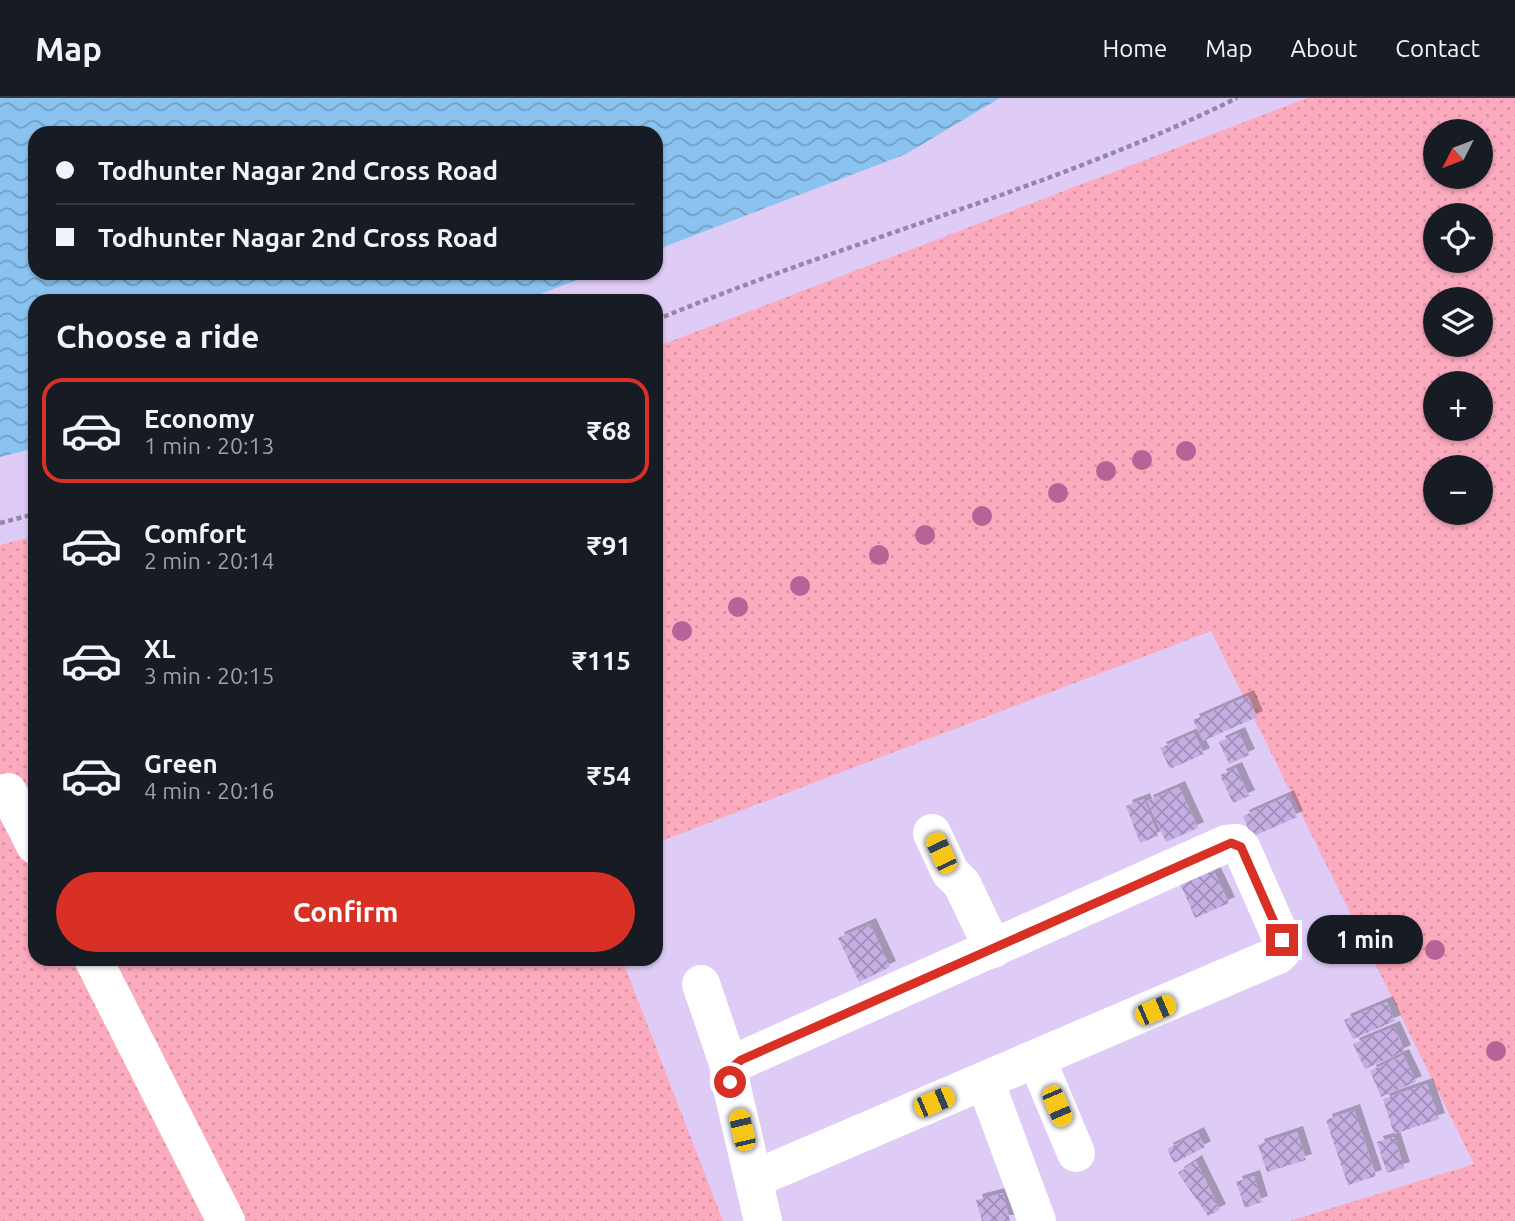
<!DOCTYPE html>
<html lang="en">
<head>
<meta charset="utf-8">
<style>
  body { margin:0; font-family:Ubuntu,sans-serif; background:#242831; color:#f1f3f6; height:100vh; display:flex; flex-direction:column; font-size:26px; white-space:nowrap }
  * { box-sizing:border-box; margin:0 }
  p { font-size:23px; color:#9ea1a6 }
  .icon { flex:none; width:38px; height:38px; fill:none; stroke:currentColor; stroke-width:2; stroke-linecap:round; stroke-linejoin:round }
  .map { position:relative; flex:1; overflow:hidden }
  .details { position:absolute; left:28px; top:196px; width:635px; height:672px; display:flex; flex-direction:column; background:#171b24; border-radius:21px; box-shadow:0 2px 5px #0004 }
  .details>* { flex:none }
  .hud { position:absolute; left:28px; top:28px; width:635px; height:154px; border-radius:21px; box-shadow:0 2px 5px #0004; display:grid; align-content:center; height:154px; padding:0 28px; background:#171b24 }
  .needle { width:46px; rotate:228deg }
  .fabs { position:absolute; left:1423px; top:21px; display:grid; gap:14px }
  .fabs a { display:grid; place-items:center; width:70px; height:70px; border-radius:50%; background:#171b24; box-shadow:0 2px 5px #0004; font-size:35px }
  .end { position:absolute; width:32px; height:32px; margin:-16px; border:9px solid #d93025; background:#fff; box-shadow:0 0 0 4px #fff }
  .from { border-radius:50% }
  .bubble { position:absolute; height:49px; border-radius:24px; background:#171b24; box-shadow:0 2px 5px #0004; font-size:23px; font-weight:600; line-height:49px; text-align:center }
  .car { position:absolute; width:21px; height:42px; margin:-21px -10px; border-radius:9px; box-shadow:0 0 5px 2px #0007; background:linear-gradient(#f5c518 24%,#345 0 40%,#f5c518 0 76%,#345 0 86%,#f5c518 0) }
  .hud b { display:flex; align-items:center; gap:24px; height:66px; font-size:26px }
  .hud b+b { border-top:2px solid #363941 }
  .hud i { width:18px; height:18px; background:#f1f3f6 }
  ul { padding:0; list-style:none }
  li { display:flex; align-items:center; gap:21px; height:105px; margin:0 14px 10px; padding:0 14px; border:4px solid transparent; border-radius:21px }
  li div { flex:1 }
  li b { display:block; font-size:26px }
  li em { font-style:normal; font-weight:600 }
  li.on { border-color:#d93025 }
  li>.icon { width:63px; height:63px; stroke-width:1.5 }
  h2 { padding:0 28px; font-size:32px; line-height:84px }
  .cta { display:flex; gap:14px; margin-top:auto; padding:14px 28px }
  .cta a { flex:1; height:80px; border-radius:42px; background:#d93025; color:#fff; font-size:28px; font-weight:600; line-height:80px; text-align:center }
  header { display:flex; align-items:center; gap:42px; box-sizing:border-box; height:98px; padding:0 35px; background:#171b24; border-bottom:2px solid #363941 }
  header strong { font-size:33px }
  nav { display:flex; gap:38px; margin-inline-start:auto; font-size:24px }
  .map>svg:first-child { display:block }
  .grass { fill:url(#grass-dots); fill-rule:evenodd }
  .water { fill:url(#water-waves) }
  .building { fill:url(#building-cross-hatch); filter:url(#shadow) }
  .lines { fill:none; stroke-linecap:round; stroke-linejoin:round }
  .path { stroke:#9486a8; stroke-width:4.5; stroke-dasharray:5 3.5; stroke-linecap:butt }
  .minor { stroke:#fff; stroke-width:38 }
  .tree { fill:#b96298 }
  .route { stroke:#d93025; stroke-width:9 }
</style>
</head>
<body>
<header>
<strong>Map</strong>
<nav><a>Home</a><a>Map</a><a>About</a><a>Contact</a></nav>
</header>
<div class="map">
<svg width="1515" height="1123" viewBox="0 0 1515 1123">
  <defs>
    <pattern id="grass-dots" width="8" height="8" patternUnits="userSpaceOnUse" patternTransform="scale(1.75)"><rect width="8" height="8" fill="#fcaabe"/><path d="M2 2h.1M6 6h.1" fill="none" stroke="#d892a4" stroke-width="1.8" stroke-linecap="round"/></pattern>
    <pattern id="water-waves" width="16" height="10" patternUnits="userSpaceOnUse" patternTransform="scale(1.75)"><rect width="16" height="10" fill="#8bc3f0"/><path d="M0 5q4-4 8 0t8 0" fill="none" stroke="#729ec4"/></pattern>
    <pattern id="building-cross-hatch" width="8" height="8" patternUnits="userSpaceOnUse" patternTransform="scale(1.75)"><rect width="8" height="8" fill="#c4aee3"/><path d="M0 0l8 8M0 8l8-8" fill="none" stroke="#a08eb9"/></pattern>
    <filter id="shadow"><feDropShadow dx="6" dy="-6" stdDeviation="0" flood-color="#0004"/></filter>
  </defs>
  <rect width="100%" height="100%" fill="#deccf7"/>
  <g class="grass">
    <path d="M1307,0H1515V1123H1290L1474,1066L1211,533L656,745V249ZM1435,33H1480V79H1435ZM1435,117H1480V163H1435ZM1435,201H1480V247H1435ZM1435,285H1480V331H1435ZM1435,369H1480V415H1435Z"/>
    <polygon points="35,438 35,861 622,861 723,1123 0,1123 0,447"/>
  </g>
  <polygon class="water" points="0,0 1000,0 906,56 656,152 656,35 35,35 35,175 595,175 522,203 35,203 35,350 0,359"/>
  <g class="building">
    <polygon points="1248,598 1257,619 1203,643 1193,622"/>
    <polygon points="1194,635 1204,656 1170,671 1160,650"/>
    <polygon points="1239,635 1249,657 1229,666 1219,644"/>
    <polygon points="1236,670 1249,698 1233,705 1220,677"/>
    <polygon points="1179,689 1198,730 1166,744 1147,703"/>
    <polygon points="1288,698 1297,719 1252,739 1243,718"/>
    <polygon points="1144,701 1158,738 1140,745 1126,708"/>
    <polygon points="1208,761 1229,805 1195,820 1176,776"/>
    <polygon points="870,826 890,869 859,884 838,840"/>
    <polygon points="1387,904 1395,923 1353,941 1344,922"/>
    <polygon points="1394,929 1405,953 1365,971 1353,946"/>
    <polygon points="1403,957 1416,984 1381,999 1370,973"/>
    <polygon points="1427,986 1439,1021 1394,1036 1383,1001"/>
    <polygon points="1354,1012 1376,1078 1348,1087 1326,1022"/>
    <polygon points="1297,1034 1306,1062 1267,1074 1258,1047"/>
    <polygon points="1198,1035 1205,1049 1174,1065 1167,1051"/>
    <polygon points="1394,1039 1404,1070 1387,1075 1377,1044"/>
    <polygon points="1196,1063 1220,1112 1208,1118 1178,1075"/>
    <polygon points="1254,1078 1262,1104 1245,1110 1236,1084"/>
    <polygon points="1003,1095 1010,1123 982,1123 976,1102"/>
  </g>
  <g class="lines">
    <g class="path">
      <path d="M656,222C848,142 1050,92 1237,0"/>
      <polyline points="0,425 35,416"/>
    </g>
    <g class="minor">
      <polyline points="0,697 8,694 35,747"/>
      <polyline points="932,735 950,774 962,786 993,851"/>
      <polyline points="93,861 226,1123"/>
      <polyline points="701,886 730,971"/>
      <polyline points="1037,962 1076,1055"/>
      <polyline points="985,983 1037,1123"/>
      <polyline points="754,1081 1278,857 1282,853 1282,842 1241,749 1236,745 1226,746 735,965 729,977 763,1123"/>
    </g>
  </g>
  <g class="tree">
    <circle cx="1186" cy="353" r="10"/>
    <circle cx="1142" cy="362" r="10"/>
    <circle cx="1106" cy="373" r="10"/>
    <circle cx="1058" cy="395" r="10"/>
    <circle cx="982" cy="418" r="10"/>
    <circle cx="925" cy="437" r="10"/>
    <circle cx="879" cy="457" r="10"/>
    <circle cx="800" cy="488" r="10"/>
    <circle cx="738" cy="509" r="10"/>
    <circle cx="682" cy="533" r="10"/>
    <circle cx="1435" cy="852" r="10"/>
    <circle cx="1496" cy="953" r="10"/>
  </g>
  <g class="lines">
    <polyline class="route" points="730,984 730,971 741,962 1231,745 1241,749 1282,842"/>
  </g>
</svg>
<div class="fabs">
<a><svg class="needle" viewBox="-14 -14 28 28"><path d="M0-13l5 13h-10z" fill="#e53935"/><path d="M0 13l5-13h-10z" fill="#9ea1a6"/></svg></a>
<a><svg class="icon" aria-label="locate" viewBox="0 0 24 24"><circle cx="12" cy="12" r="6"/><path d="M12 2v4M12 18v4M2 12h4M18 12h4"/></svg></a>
<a><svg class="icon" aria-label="layers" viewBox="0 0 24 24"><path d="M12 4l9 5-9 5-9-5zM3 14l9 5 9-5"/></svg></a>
<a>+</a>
<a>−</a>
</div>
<i class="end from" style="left:730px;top:984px"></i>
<i class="end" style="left:1282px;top:842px"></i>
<div class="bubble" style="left:1307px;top:817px;width:116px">1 min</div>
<i class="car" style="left:941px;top:755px;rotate:335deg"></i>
<i class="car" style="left:1155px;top:912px;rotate:67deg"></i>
<i class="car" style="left:934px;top:1004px;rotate:67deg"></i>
<i class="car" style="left:1057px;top:1008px;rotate:157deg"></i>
<i class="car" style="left:742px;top:1032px;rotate:347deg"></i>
<div class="hud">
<b><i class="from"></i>Todhunter Nagar 2nd Cross Road</b>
<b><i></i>Todhunter Nagar 2nd Cross Road</b>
</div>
<section class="details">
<h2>Choose a ride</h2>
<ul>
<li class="on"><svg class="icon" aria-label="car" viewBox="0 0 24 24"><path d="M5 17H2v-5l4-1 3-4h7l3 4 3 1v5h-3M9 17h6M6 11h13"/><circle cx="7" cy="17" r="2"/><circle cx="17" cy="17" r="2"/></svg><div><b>Economy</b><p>1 min · 20:13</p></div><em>₹68</em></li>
<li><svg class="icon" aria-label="car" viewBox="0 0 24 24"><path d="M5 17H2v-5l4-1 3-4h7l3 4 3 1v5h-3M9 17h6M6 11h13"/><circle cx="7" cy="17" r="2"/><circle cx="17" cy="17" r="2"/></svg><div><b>Comfort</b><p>2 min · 20:14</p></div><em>₹91</em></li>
<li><svg class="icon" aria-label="car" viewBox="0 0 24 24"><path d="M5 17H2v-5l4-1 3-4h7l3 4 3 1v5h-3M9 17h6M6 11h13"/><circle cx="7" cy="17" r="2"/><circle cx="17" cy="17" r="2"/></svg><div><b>XL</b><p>3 min · 20:15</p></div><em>₹115</em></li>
<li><svg class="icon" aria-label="car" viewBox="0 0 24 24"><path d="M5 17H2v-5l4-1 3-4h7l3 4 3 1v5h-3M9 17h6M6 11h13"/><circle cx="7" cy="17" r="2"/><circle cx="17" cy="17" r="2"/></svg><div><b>Green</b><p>4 min · 20:16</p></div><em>₹54</em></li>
</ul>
<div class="cta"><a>Confirm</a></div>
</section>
</div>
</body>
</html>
